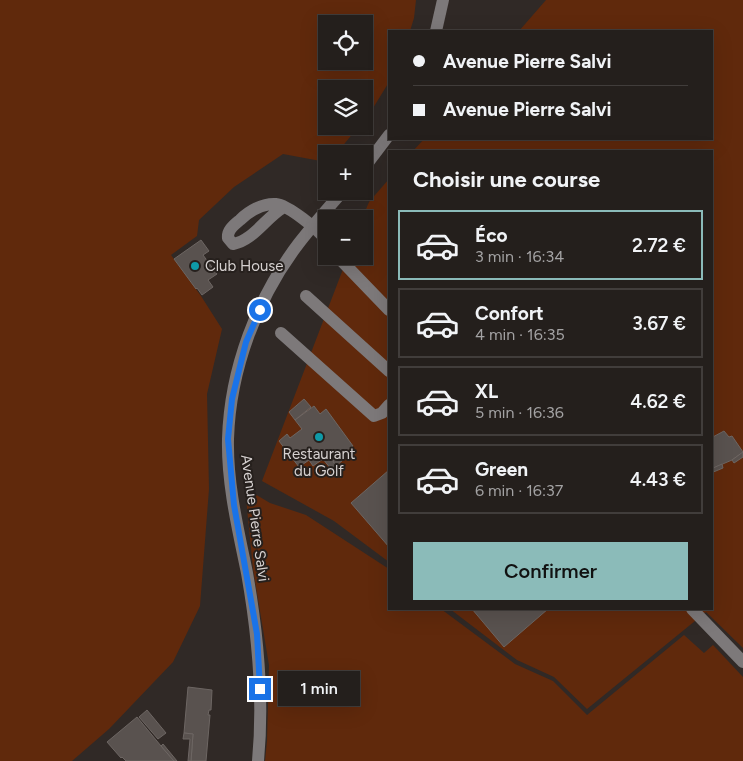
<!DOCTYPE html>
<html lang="fr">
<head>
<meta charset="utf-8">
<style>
  body { margin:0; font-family:Figtree,sans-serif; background:#2c2725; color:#f1f3f6; height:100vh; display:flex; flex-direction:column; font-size:19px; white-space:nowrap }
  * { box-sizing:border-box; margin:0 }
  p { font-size:16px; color:#a3a2a3 }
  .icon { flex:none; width:28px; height:28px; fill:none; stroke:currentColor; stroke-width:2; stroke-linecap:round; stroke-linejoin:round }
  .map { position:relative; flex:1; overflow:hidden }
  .details { position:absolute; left:388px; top:150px; width:325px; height:460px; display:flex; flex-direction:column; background:#241f1c; border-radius:0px; box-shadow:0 5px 20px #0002,0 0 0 1px #413d3b }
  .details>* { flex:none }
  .banner { position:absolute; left:388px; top:30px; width:325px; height:110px; border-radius:0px; box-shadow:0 5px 20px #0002,0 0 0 1px #413d3b; display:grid; align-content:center; height:110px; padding:0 25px; background:#241f1c }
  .tools { position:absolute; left:318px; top:15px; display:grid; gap:10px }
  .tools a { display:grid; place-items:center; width:55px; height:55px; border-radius:0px; background:#241f1c; box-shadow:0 5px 20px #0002,0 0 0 1px #413d3b; font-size:25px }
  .end { position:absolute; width:22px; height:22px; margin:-11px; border:6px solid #1a73e8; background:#fff; box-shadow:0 0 0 2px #fff }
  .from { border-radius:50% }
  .bubble { position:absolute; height:35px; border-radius:0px; background:#241f1c; box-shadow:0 5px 20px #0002,0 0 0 1px #413d3b; font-size:16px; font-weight:600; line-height:35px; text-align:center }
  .banner b { display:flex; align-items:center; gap:18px; height:48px; font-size:19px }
  .banner b+b { border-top:1px solid #413d3b }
  .banner i { width:12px; height:12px; background:#f1f3f6 }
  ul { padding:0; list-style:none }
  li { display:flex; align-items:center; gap:15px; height:70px; margin:0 10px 8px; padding:0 15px; border:2px solid #413d3b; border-radius:0px }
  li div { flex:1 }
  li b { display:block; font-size:19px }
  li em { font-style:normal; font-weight:600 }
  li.current { border-color:#8bbbb9 }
  li>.icon { width:45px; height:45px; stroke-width:1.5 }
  h2 { padding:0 25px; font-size:22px; line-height:60px }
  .primary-button { display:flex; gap:10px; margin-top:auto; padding:10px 25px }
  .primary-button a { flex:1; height:58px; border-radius:0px; background:#8bbbb9; color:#111; font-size:20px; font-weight:600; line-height:58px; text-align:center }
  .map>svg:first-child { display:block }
  .green { fill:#60290c; fill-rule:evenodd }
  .building { fill:#59524f; stroke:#6d6663 }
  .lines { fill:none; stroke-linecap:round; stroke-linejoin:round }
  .minor { stroke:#7d797a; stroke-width:12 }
  .route { stroke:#1a73e8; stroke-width:6 }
  .culture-dot { fill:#0f9aa8; stroke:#26201d; stroke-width:2 }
  .labels { text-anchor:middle; stroke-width:4; stroke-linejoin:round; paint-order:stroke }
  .poi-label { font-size:15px; fill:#d6d1d0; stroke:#26201d; text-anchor:start }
  .street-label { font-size:15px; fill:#d6d1d0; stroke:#26201d }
</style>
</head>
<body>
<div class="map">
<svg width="743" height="761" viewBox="0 0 743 761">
  <rect width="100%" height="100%" fill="#302926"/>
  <g class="green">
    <path d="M0,0H416L414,18L410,31H389V82L370,113L364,121V89H326V126H359L336,154H326V162L283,154L234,187L199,220L197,236L171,255L201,296L222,329L207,394L209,489L200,606L173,662L109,729L72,761H0ZM326,24H364V61H326Z"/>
    <polygon points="546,0 743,0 743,648 706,612 587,709 554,677 517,660 450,609 711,609 711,151 413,151 424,139 711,139 711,31 519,31"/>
    <polygon points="389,179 389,562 334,521 262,481 348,256 364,256 364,219 362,219 369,202"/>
    <polygon points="245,488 270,503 306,515 389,569 389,609 441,609 515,664 553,681 587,715 684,635 704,653 713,645 743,677 743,761 265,761 267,741 269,665 253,569"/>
  </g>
  <g class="building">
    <polygon points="201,240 209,251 203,255 217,274 208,280 213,287 202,295 197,288 196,289 174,259"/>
    <polygon points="304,399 311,407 295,420 289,412"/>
    <polygon points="314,406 320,414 326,409 353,446 345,452 348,456 343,460 340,456 333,461 336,466 331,469 323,459 313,466 309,460 299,467 279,441 287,434 290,438 302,429 295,420"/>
    <polygon points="724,431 729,437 732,436 743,452 732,460 711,469 711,438"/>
    <polygon points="743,452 743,457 734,463 732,460"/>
    <polygon points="340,456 343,460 336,466 333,461"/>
    <polygon points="722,464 723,468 711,473 711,469"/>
    <polygon points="389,470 389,547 351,503"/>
    <polygon points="472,609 548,609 504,647"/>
    <polygon points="188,687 212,690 211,710 209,710 208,715 210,715 206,761 191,761 193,734 184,733"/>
    <polygon points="147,710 166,733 158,739 139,717"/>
    <polygon points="137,717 161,746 174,761 126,761 122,757 121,758 107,742"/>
    <polygon points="184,733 193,734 191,761 188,761 190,739 183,739"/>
    <polygon points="163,744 177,761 174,761 161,746"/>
  </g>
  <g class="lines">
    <g class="minor">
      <polyline points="436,31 443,0"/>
      <polyline points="364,168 389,135"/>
      <path d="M284,207C266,217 254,240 233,244L228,238C227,230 234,225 240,220C249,211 263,203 276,204C288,205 319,230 326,240"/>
      <polyline points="337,256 389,310"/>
      <polyline points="306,296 389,371"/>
      <polyline points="281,333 374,416 382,413 389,405"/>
      <polyline points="692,609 743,662"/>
      <path d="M258,761C264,698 258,635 247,573C238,529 227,484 228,439C230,369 257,298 299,243C313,225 328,208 343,191"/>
    </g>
  </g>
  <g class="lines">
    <polyline class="route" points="260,310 246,342 232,399 228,439 234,505 257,634 260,689"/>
  </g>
  <g class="culture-dot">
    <circle cx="195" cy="266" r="5"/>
    <circle cx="319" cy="437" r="5"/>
  </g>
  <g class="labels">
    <g class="poi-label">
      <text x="205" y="271">Club House</text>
      <text x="319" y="459" text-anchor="middle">Restaurant<tspan x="319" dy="17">du Golf</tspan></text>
    </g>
    <g class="street-label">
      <text transform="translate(255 518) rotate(82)" y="5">Avenue Pierre Salvi</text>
    </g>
  </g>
</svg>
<div class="tools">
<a><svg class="icon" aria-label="locate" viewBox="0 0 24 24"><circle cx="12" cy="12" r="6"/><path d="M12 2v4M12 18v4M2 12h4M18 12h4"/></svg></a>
<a><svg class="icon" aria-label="layers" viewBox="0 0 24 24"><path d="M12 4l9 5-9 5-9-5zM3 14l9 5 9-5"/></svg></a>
<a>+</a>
<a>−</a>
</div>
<i class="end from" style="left:260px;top:310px"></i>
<i class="end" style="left:260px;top:689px"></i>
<div class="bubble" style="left:278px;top:671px;width:82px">1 min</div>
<div class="banner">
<b><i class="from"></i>Avenue Pierre Salvi</b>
<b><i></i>Avenue Pierre Salvi</b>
</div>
<section class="details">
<h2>Choisir une course</h2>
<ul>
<li class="current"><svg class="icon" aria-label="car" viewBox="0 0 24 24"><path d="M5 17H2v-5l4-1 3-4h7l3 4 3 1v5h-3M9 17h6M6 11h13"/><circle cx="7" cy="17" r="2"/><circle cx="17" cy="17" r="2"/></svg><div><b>Éco</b><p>3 min · 16:34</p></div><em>2.72 €</em></li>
<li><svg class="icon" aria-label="car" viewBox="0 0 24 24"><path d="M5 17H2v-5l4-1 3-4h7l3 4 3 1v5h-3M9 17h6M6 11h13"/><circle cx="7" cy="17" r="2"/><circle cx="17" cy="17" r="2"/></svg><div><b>Confort</b><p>4 min · 16:35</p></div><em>3.67 €</em></li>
<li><svg class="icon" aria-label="car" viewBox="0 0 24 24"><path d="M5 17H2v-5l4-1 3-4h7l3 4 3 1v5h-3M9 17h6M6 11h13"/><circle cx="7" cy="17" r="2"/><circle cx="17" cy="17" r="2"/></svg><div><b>XL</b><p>5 min · 16:36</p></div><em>4.62 €</em></li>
<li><svg class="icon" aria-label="car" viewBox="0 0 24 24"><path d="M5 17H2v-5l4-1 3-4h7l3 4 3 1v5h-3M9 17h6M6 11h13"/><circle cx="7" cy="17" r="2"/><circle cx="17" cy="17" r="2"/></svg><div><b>Green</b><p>6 min · 16:37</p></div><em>4.43 €</em></li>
</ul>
<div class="primary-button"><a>Confirmer</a></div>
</section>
</div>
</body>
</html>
